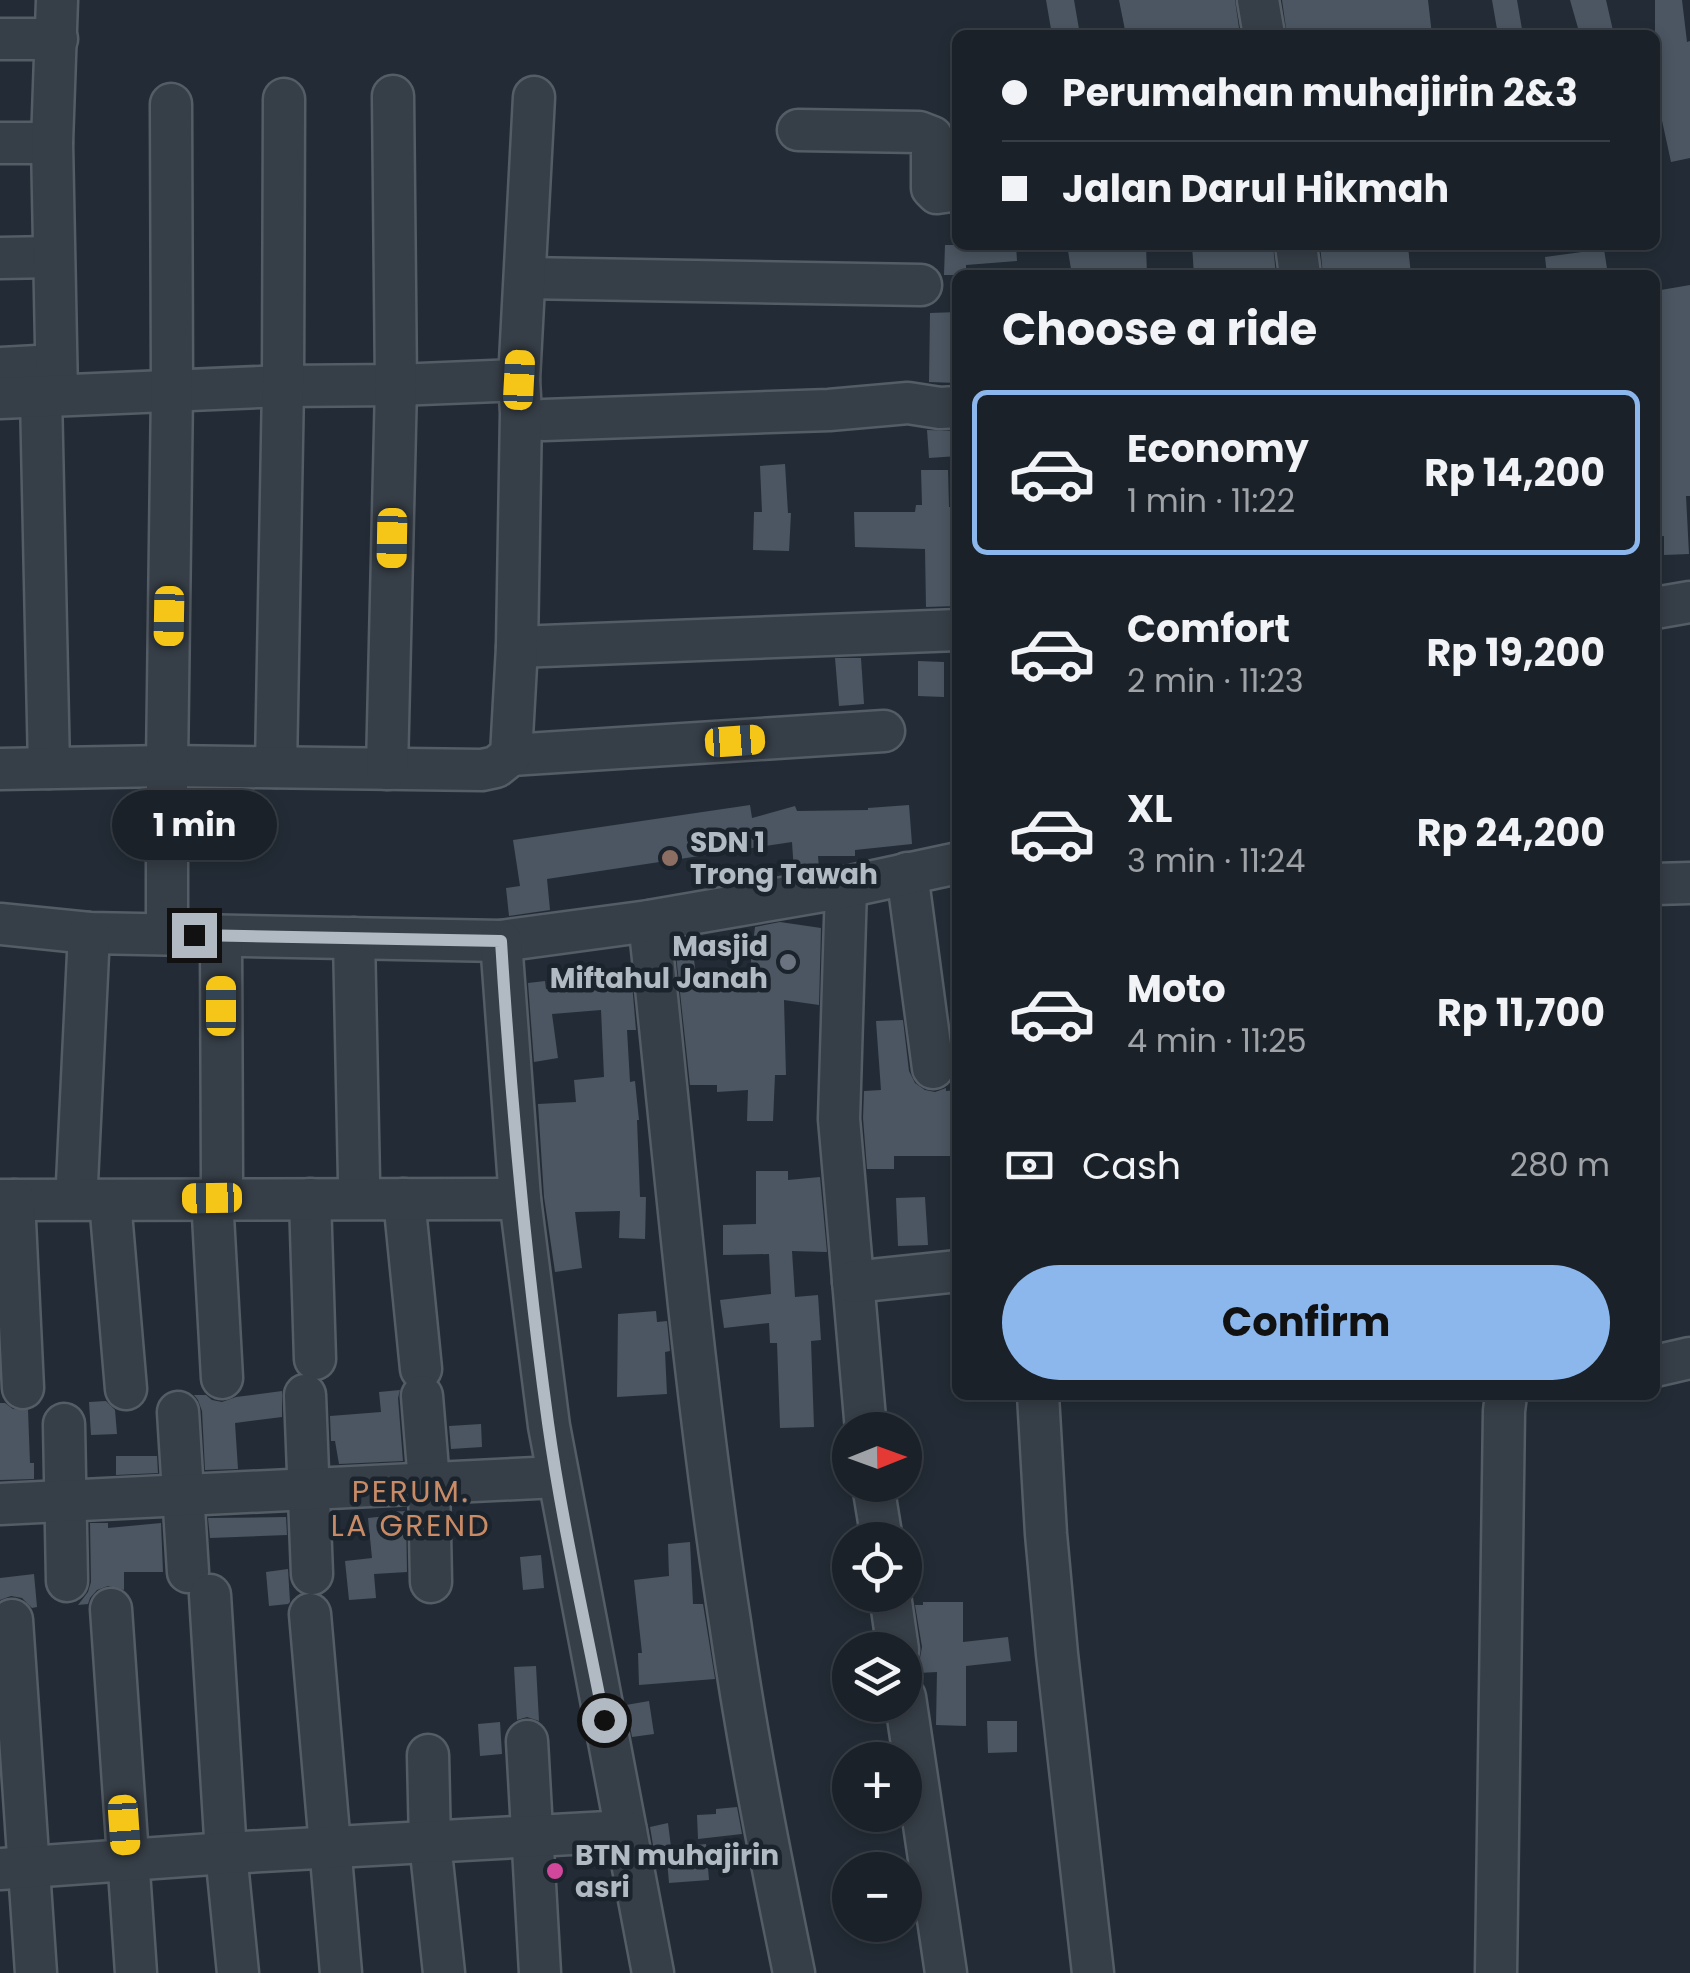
<!DOCTYPE html>
<html lang="en">
<head>
<meta charset="utf-8">
<style>
  body { margin:0; font-family:Poppins,sans-serif; background:#272e34; color:#f1f3f6; height:100vh; display:flex; flex-direction:column; font-size:38px; white-space:nowrap }
  * { box-sizing:border-box; margin:0 }
  p { font-size:32px; color:#9fa3a8 }
  .icon { flex:none; width:55px; height:55px; fill:none; stroke:currentColor; stroke-width:2; stroke-linecap:round; stroke-linejoin:round }
  .map { position:relative; flex:1; overflow:hidden }
  .side { position:absolute; left:952px; top:270px; width:708px; height:1130px; display:flex; flex-direction:column; background:#1a2128; border-radius:15px; box-shadow:0 5px 15px #0003,0 0 0 2px #383e45 }
  .side>* { flex:none }
  .top-card { position:absolute; left:952px; top:30px; width:708px; height:220px; border-radius:15px; box-shadow:0 5px 15px #0003,0 0 0 2px #383e45; display:grid; align-content:center; height:220px; padding:0 50px; background:#1a2128 }
  .needle { width:65px; rotate:89deg }
  .controls { position:absolute; left:832px; top:1412px; display:grid; gap:20px }
  .controls a { display:grid; place-items:center; width:90px; height:90px; border-radius:50%; background:#1a2128; box-shadow:0 5px 15px #0003,0 0 0 2px #383e45; font-size:50px }
  .end { position:absolute; width:45px; height:45px; margin:-22px; border:12px solid #b1b9c3; background:#111; box-shadow:0 0 0 5px #111 }
  .from { border-radius:50% }
  .bubble { position:absolute; height:70px; border-radius:35px; background:#1a2128; box-shadow:0 5px 15px #0003,0 0 0 2px #383e45; font-size:32px; font-weight:700; line-height:70px; text-align:center }
  .car { position:absolute; width:30px; height:60px; margin:-30px -15px; border-radius:12px; box-shadow:0 0 8px 2px #0007; background:linear-gradient(#f5c518 24%,#345 0 40%,#f5c518 0 76%,#345 0 86%,#f5c518 0) }
  .top-card b { display:flex; align-items:center; gap:35px; height:95px; font-size:38px }
  .top-card b+b { border-top:2px solid #383e45 }
  .top-card i { width:25px; height:25px; background:#f1f3f6 }
  ul { padding:0; list-style:none }
  li { display:flex; align-items:center; gap:30px; height:165px; margin:0 20px 15px; padding:0 30px; border:5px solid transparent; border-radius:15px }
  li div { flex:1 }
  li b { display:block; font-size:38px }
  li em { font-style:normal; font-weight:700 }
  li.current { border-color:#8cb7ed }
  li>.icon { width:90px; height:90px; stroke-width:1.5 }
  h2 { padding:0 50px; font-size:45px; line-height:120px }
  .pay { display:flex; align-items:center; gap:25px; height:110px; padding:0 50px; font-size:38px }
  .pay p { margin-inline-start:auto }
  .cta { display:flex; gap:20px; margin-top:auto; padding:20px 50px }
  .cta a { flex:1; height:115px; border-radius:60px; background:#8cb7ed; color:#111; font-size:40px; font-weight:700; line-height:115px; text-align:center }
  .map>svg:first-child { display:block }
  .building { fill:#4b5662 }
  .lines { fill:none; stroke-linecap:round; stroke-linejoin:round }
  .minor-casing { stroke:#545c65; stroke-width:45 }
  .minor { stroke:#363e47; stroke-width:40 }
  .route { stroke:#b1b9c3; stroke-width:12 }
  .education-dot { fill:#8d6e63; stroke:#1b232c; stroke-width:4 }
  .worship-dot { fill:#6b7280; stroke:#1b232c; stroke-width:4 }
  .hotel-dot { fill:#d1479c; stroke:#1b232c; stroke-width:4 }
  .labels { text-anchor:middle; stroke-width:9; stroke-linejoin:round; paint-order:stroke }
  .poi-label { font-size:28px; font-weight:bold; fill:#b1b9c3; stroke:#1b232c; text-anchor:start }
  .neighbourhood-label { font-size:30px; letter-spacing:2.5px; fill:#c98b66; stroke:#1b232c }
</style>
</head>
<body>
<div class="map">
<svg width="1690" height="1973" viewBox="0 0 1690 1973">
  <rect width="100%" height="100%" fill="#232c36"/>
  <g class="building">
    <polygon points="1046,0 1074,0 1080,35 1052,35"/>
    <polygon points="1119,0 1235,0 1240,35 1126,35"/>
    <polygon points="1282,0 1428,0 1432,35 1287,35"/>
    <polygon points="1492,0 1517,0 1523,35 1498,35"/>
    <polygon points="1570,0 1606,0 1614,35 1580,35"/>
    <polygon points="1655,0 1682,0 1687,42 1690,41 1690,158 1671,162 1661,116 1655,117"/>
    <polygon points="945,245 1016,245 1017,261 966,265 966,275 944,275"/>
    <polygon points="1111,245 1146,245 1147,275 1072,275 1068,251"/>
    <polygon points="1192,245 1273,245 1276,275 1194,275"/>
    <polygon points="1320,245 1388,245 1388,249 1408,246 1411,275 1323,275"/>
    <polygon points="1604,249 1608,275 1547,275 1545,257"/>
    <polygon points="1690,285 1690,496 1686,496 1689,554 1664,555 1664,536 1655,537 1655,291"/>
    <polygon points="958,312 957,383 929,382 930,313"/>
    <polygon points="927,430 958,431 958,456 929,458"/>
    <polygon points="785,464 788,513 791,513 789,551 753,550 754,512 762,512 760,466"/>
    <polygon points="921,470 948,470 949,507 958,507 958,606 926,607 925,549 855,547 854,512 915,512 916,505 922,505"/>
    <polygon points="835,658 861,658 864,704 839,706"/>
    <polygon points="918,661 944,662 944,697 918,696"/>
    <polygon points="750,805 752,818 795,806 797,811 868,810 868,808 909,805 912,844 855,850 855,856 818,856 819,868 794,872 792,842 547,879 550,910 509,916 506,888 520,886 513,840"/>
    <polygon points="780,922 821,928 819,1005 784,1000 786,1075 775,1075 773,1121 747,1121 748,1090 717,1092 717,1085 690,1085 676,955 693,952 698,990 748,986 755,927"/>
    <polygon points="545,981 546,989 632,983 636,1030 627,1030 630,1082 635,1081 639,1120 637,1120 640,1197 646,1197 645,1239 619,1238 620,1211 575,1212 582,1268 555,1272 544,1197 538,1104 576,1102 574,1080 604,1077 601,1010 552,1014 558,1058 534,1062 528,983"/>
    <polygon points="903,1020 909,1071 915,1083 925,1090 935,1092 946,1088 946,1091 958,1090 958,1156 894,1156 894,1169 867,1169 863,1118 864,1091 881,1090 876,1021"/>
    <polygon points="756,1171 788,1171 788,1180 820,1177 827,1252 792,1251 795,1297 818,1295 821,1340 811,1341 814,1427 780,1428 777,1343 770,1343 769,1323 724,1328 720,1300 771,1294 769,1254 723,1255 723,1225 756,1224"/>
    <polygon points="925,1197 928,1245 898,1246 896,1198"/>
    <polygon points="656,1311 657,1322 667,1321 670,1351 665,1352 667,1394 617,1397 618,1314"/>
    <polygon points="400,1390 398,1398 403,1461 339,1464 335,1441 331,1441 330,1416 381,1412 379,1392"/>
    <polygon points="282,1391 282,1417 235,1423 238,1469 205,1470 202,1411 198,1400 194,1395 206,1395 212,1400 222,1402 236,1397"/>
    <polygon points="106,1401 115,1410 117,1434 91,1435 89,1402"/>
    <polygon points="0,1403 5,1403 13,1409 28,1410 30,1463 34,1463 34,1479 0,1480"/>
    <polygon points="481,1424 482,1447 451,1449 449,1426"/>
    <polygon points="116,1456 157,1456 158,1473 116,1475"/>
    <polygon points="406,1511 407,1572 374,1574 376,1598 349,1600 345,1561 372,1558 368,1518 387,1516 386,1512"/>
    <polygon points="286,1517 287,1535 210,1538 208,1518"/>
    <polygon points="90,1523 108,1523 108,1528 161,1523 163,1572 124,1572 124,1590 108,1586 97,1590 90,1598 88,1604 78,1605 88,1592 91,1582"/>
    <polygon points="690,1542 693,1604 703,1604 715,1679 639,1685 638,1653 642,1653 634,1580 669,1576 668,1544"/>
    <polygon points="541,1555 544,1588 523,1590 520,1557"/>
    <polygon points="288,1569 290,1602 288,1604 269,1606 266,1572"/>
    <polygon points="34,1574 37,1607 32,1608 22,1598 11,1596 0,1600 0,1578"/>
    <polygon points="923,1602 963,1602 963,1642 1008,1637 1011,1661 966,1666 966,1726 936,1725 937,1672 918,1673 917,1663 920,1658 922,1647 915,1605 923,1605"/>
    <polygon points="536,1666 539,1721 527,1717 517,1720 514,1667"/>
    <polygon points="649,1701 654,1734 632,1737 626,1705"/>
    <polygon points="987,1721 1017,1721 1017,1752 988,1753"/>
    <polygon points="500,1722 502,1754 480,1756 478,1724"/>
    <polygon points="737,1807 742,1834 698,1839 697,1815 716,1814 716,1809"/>
    <polygon points="668,1823 671,1847 667,1848 706,1844 709,1880 669,1883 666,1848 654,1851 650,1827"/>
  </g>
  <g class="lines">
    <defs>
      <g id="minor">
        <polyline points="1258,0 1264,35"/>
        <polyline points="0,39 57,39"/>
        <polyline points="798,130 919,132 932,137 932,188 937,193 958,190"/>
        <polyline points="0,143 52,143"/>
        <polyline points="1296,245 1300,275"/>
        <polyline points="0,258 53,257"/>
        <polyline points="525,278 921,285"/>
        <polyline points="0,368 56,365"/>
        <polyline points="57,395 52,143 57,0"/>
        <polyline points="41,396 49,768"/>
        <polyline points="0,398 283,386 396,385 519,380"/>
        <polyline points="544,420 829,410 908,403 940,408 958,407"/>
        <polyline points="1655,608 1690,602"/>
        <polyline points="517,647 958,630"/>
        <polyline points="511,755 884,731"/>
        <polyline points="276,767 283,386 284,99"/>
        <polyline points="0,769 167,766 482,770 496,767 511,755 517,647 521,413 519,380 534,97"/>
        <polyline points="387,769 396,385 393,96"/>
        <polyline points="907,873 933,1068"/>
        <polyline points="1655,884 1690,883"/>
        <polyline points="846,887 839,1119 866,1430"/>
        <path d="M649,921C674,1155 694,1390 730,1622C747,1740 770,1856 794,1973"/>
        <polyline points="0,924 89,933 501,941 649,921 846,887 958,863"/>
        <polyline points="167,934 167,766 172,390 171,104"/>
        <polyline points="221,936 222,1183"/>
        <polyline points="354,938 359,1180"/>
        <polyline points="501,941 520,1199 549,1426 653,1973"/>
        <polyline points="77,1183 89,933"/>
        <polyline points="212,1198 222,1378"/>
        <polyline points="310,1199 315,1359"/>
        <polyline points="404,1199 421,1369"/>
        <polyline points="0,1200 520,1199"/>
        <polyline points="14,1200 23,1388"/>
        <polyline points="110,1201 126,1389"/>
        <polyline points="853,1282 958,1271"/>
        <polyline points="1655,1366 1690,1358"/>
        <polyline points="305,1395 312,1574"/>
        <polyline points="1038,1395 1046,1534 1057,1654 1093,1973"/>
        <polyline points="422,1396 429,1482 431,1582"/>
        <polyline points="178,1412 188,1572"/>
        <polyline points="64,1424 67,1581"/>
        <polyline points="873,1485 882,1540"/>
        <polyline points="0,1504 557,1477"/>
        <polyline points="210,1595 226,1853 238,1973"/>
        <polyline points="890,1595 898,1650"/>
        <polyline points="111,1609 136,1973"/>
        <polyline points="310,1614 341,1973"/>
        <polyline points="12,1620 36,1973"/>
        <polyline points="905,1697 946,1973"/>
        <polyline points="527,1741 540,1973"/>
        <polyline points="428,1755 430,1843 444,1973"/>
        <polyline points="0,1869 226,1853 626,1831"/>
        <polyline points="1496,1973 1504,1411 1506,1395"/>
      </g>
    </defs>
    <use href="#minor" class="minor-casing"/>
    <use href="#minor" class="minor"/>
  </g>
  <g class="lines">
    <path class="route" d="M194,935L501,941C511,1102 526,1263 548,1423C562,1523 585,1622 604,1720"/>
  </g>
  <circle class="education-dot" cx="670" cy="858" r="10"/>
  <circle class="worship-dot" cx="788" cy="962" r="10"/>
  <circle class="hotel-dot" cx="555" cy="1871" r="10"/>
  <g class="labels">
    <g class="poi-label">
      <text x="690" y="852">SDN 1<tspan x="690" dy="32">Trong Tawah</tspan></text>
      <text x="768" y="956" text-anchor="end">Masjid<tspan x="768" dy="32">Miftahul Janah</tspan></text>
      <text x="575" y="1865">BTN muhajirin<tspan x="575" dy="32">asri</tspan></text>
    </g>
    <g class="neighbourhood-label">
      <text x="411" y="1502">PERUM.<tspan x="411" dy="34">LA GREND</tspan></text>
    </g>
  </g>
</svg>
<div class="controls">
<a><svg class="needle" viewBox="-14 -14 28 28"><path d="M0-13l5 13h-10z" fill="#e53935"/><path d="M0 13l5-13h-10z" fill="#9fa3a8"/></svg></a>
<a><svg class="icon" aria-label="locate" viewBox="0 0 24 24"><circle cx="12" cy="12" r="6"/><path d="M12 2v4M12 18v4M2 12h4M18 12h4"/></svg></a>
<a><svg class="icon" aria-label="layers" viewBox="0 0 24 24"><path d="M12 4l9 5-9 5-9-5zM3 14l9 5 9-5"/></svg></a>
<a>+</a>
<a>−</a>
</div>
<i class="end from" style="left:604px;top:1720px"></i>
<i class="end" style="left:194px;top:935px"></i>
<div class="bubble" style="left:112px;top:790px;width:165px">1 min</div>
<i class="car" style="left:519px;top:380px;rotate:3deg"></i>
<i class="car" style="left:392px;top:538px;rotate:181deg"></i>
<i class="car" style="left:169px;top:616px;rotate:181deg"></i>
<i class="car" style="left:735px;top:741px;rotate:86deg"></i>
<i class="car" style="left:221px;top:1006px;rotate:0deg"></i>
<i class="car" style="left:212px;top:1198px;rotate:269deg"></i>
<i class="car" style="left:124px;top:1825px;rotate:176deg"></i>
<div class="top-card">
<b><i class="from"></i>Perumahan muhajirin 2&amp;3</b>
<b><i></i>Jalan Darul Hikmah</b>
</div>
<section class="side">
<h2>Choose a ride</h2>
<ul>
<li class="current"><svg class="icon" aria-label="car" viewBox="0 0 24 24"><path d="M5 17H2v-5l4-1 3-4h7l3 4 3 1v5h-3M9 17h6M6 11h13"/><circle cx="7" cy="17" r="2"/><circle cx="17" cy="17" r="2"/></svg><div><b>Economy</b><p>1 min · 11:22</p></div><em>Rp 14,200</em></li>
<li><svg class="icon" aria-label="car" viewBox="0 0 24 24"><path d="M5 17H2v-5l4-1 3-4h7l3 4 3 1v5h-3M9 17h6M6 11h13"/><circle cx="7" cy="17" r="2"/><circle cx="17" cy="17" r="2"/></svg><div><b>Comfort</b><p>2 min · 11:23</p></div><em>Rp 19,200</em></li>
<li><svg class="icon" aria-label="car" viewBox="0 0 24 24"><path d="M5 17H2v-5l4-1 3-4h7l3 4 3 1v5h-3M9 17h6M6 11h13"/><circle cx="7" cy="17" r="2"/><circle cx="17" cy="17" r="2"/></svg><div><b>XL</b><p>3 min · 11:24</p></div><em>Rp 24,200</em></li>
<li><svg class="icon" aria-label="car" viewBox="0 0 24 24"><path d="M5 17H2v-5l4-1 3-4h7l3 4 3 1v5h-3M9 17h6M6 11h13"/><circle cx="7" cy="17" r="2"/><circle cx="17" cy="17" r="2"/></svg><div><b>Moto</b><p>4 min · 11:25</p></div><em>Rp 11,700</em></li>
</ul>
<div class="pay"><svg class="icon" aria-label="cash" viewBox="0 0 24 24"><path d="M3 7h18v10H3z"/><circle cx="12" cy="12" r="2"/></svg>Cash<p>280 m</p></div>
<div class="cta"><a>Confirm</a></div>
</section>
</div>
</body>
</html>
